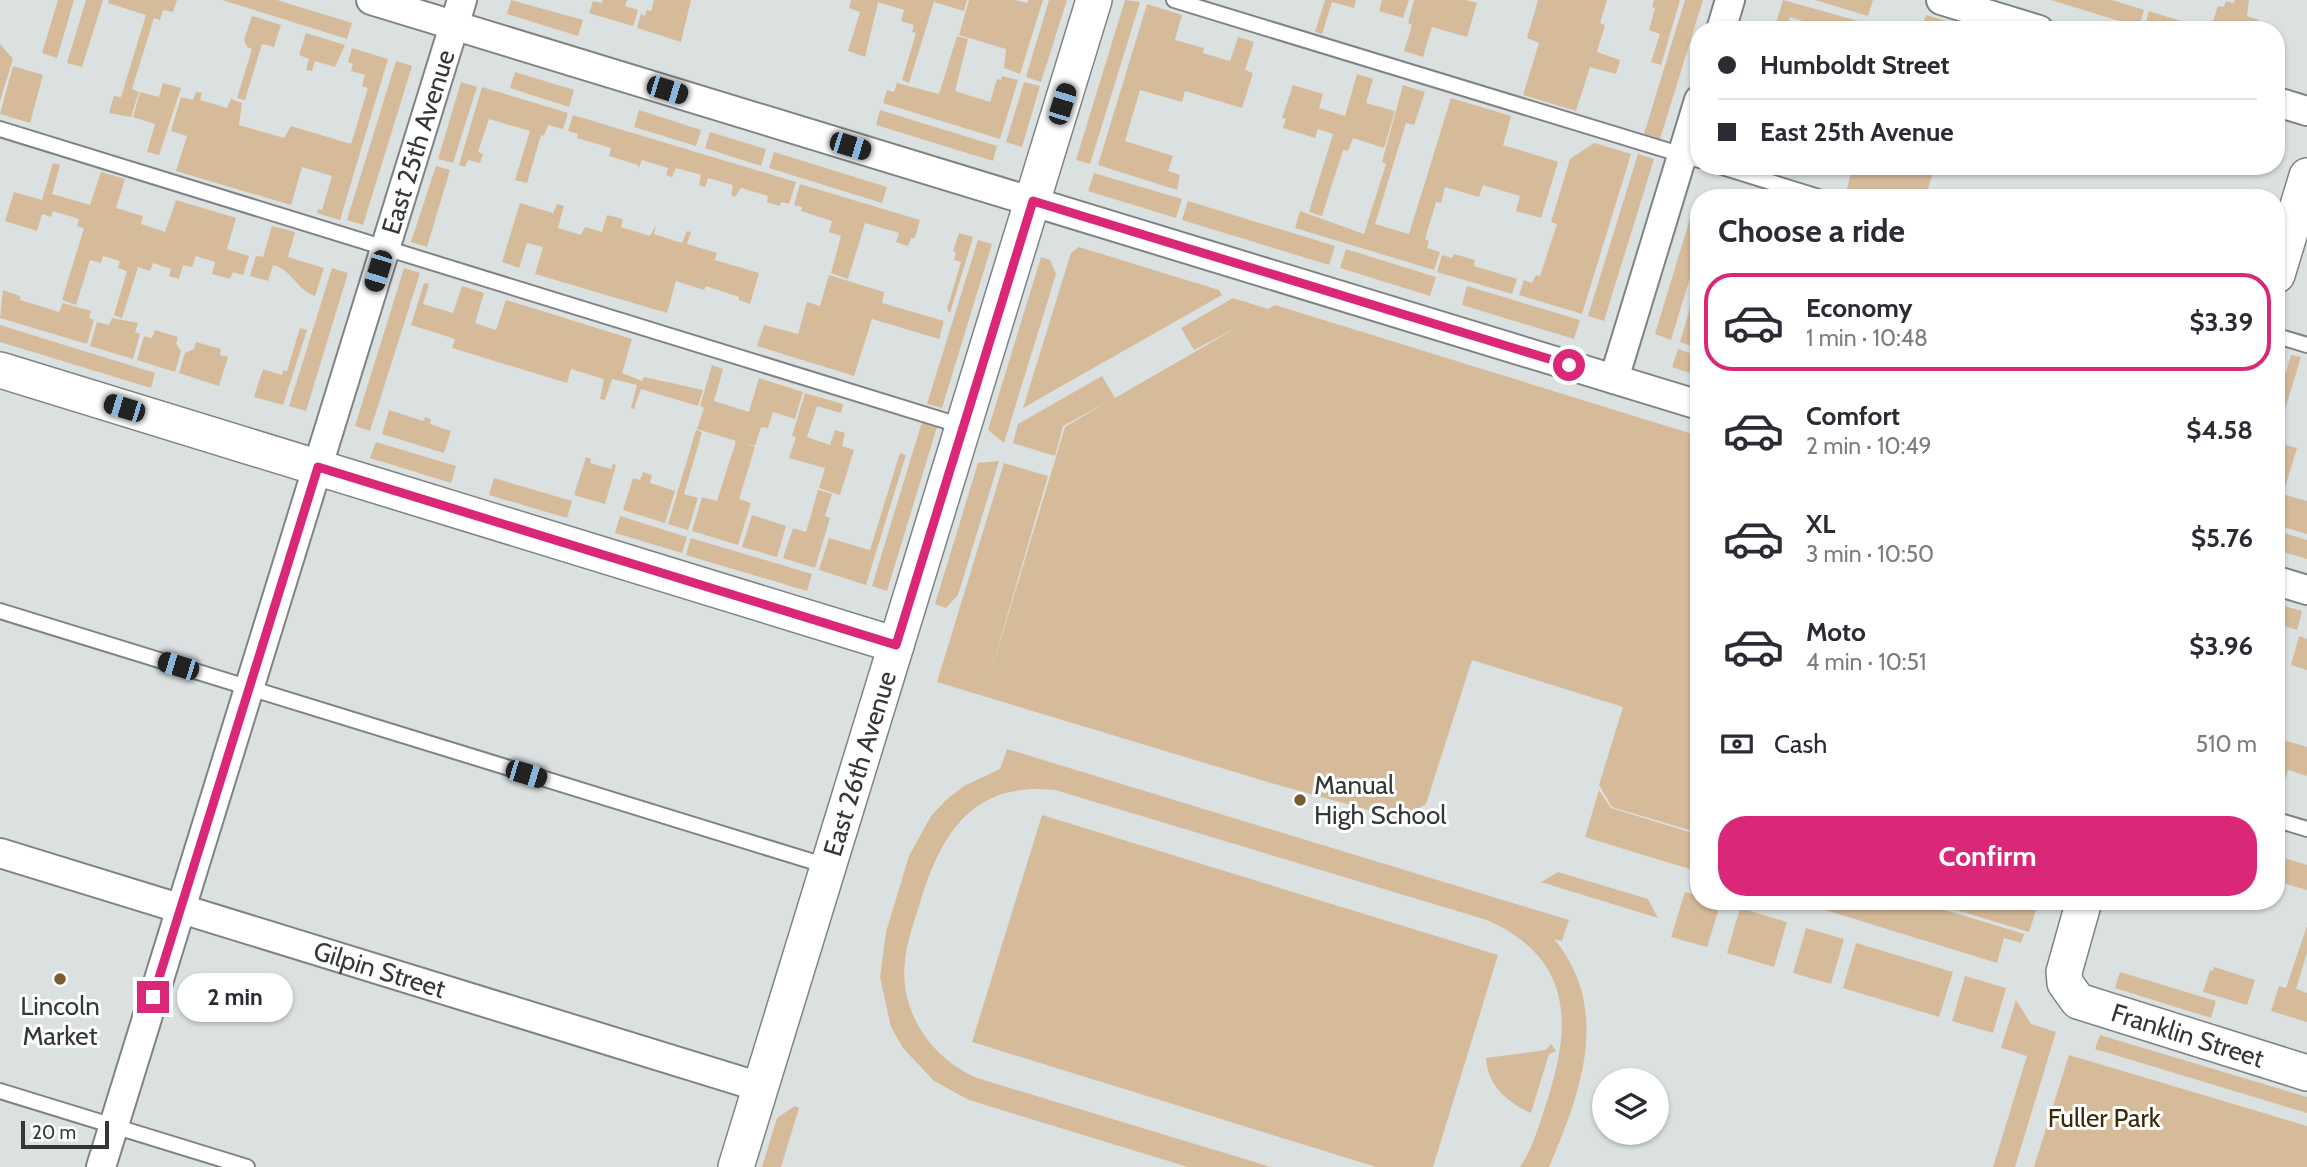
<!DOCTYPE html>
<html lang="en">
<head>
<meta charset="utf-8">
<style>
  body { margin:0; font-family:Cabin,sans-serif; background:#f7f7f7; color:#2b2b33; height:100vh; display:flex; flex-direction:column; font-size:26px; white-space:nowrap }
  * { box-sizing:border-box; margin:0 }
  p { font-size:23px; color:#7c7c81 }
  .icon { flex:none; width:38px; height:38px; fill:none; stroke:currentColor; stroke-width:2; stroke-linecap:round; stroke-linejoin:round }
  .map { position:relative; flex:1; overflow:hidden }
  .sheet { position:absolute; left:1690px; top:189px; width:595px; height:721px; display:flex; flex-direction:column; background:#fff; border-radius:28px; box-shadow:0 2px 5px #0004 }
  .sheet>* { flex:none }
  .hud { position:absolute; left:1690px; top:21px; width:595px; height:154px; border-radius:28px; box-shadow:0 2px 5px #0004; display:grid; align-content:center; height:154px; padding:0 28px; background:#fff }
  .controls { position:absolute; left:1592px; top:1068px; display:grid; gap:14px }
  .controls a { display:grid; place-items:center; width:77px; height:77px; border-radius:50%; background:#fff; box-shadow:0 2px 5px #0004; font-size:35px }
  .scale { position:absolute; left:21px; bottom:18px; width:88px; box-sizing:border-box; padding-left:7px; border:4px solid #353737; border-top:0; font-size:19px; line-height:24px; white-space:nowrap; color:#353737; -webkit-text-stroke:5px #fff; paint-order:stroke }
  .end { position:absolute; width:32px; height:32px; margin:-16px; border:9px solid #db2777; background:#fff; box-shadow:0 0 0 4px #fff }
  .from { border-radius:50% }
  .bubble { position:absolute; height:49px; border-radius:24px; background:#fff; box-shadow:0 2px 5px #0004; font-size:23px; font-weight:800; line-height:49px; text-align:center }
  .car { position:absolute; width:21px; height:42px; margin:-21px -10px; border-radius:9px; box-shadow:0 0 5px 2px #0007; background:linear-gradient(#222 24%,#8ab4d8 0 40%,#222 0 76%,#8ab4d8 0 86%,#222 0) }
  .hud b { display:flex; align-items:center; gap:24px; height:66px; font-size:26px }
  .hud b+b { border-top:2px solid #e1e1e2 }
  .hud i { width:18px; height:18px; background:#2b2b33 }
  ul { padding:0; list-style:none }
  li { display:flex; align-items:center; gap:21px; height:98px; margin:0 14px 10px; padding:0 14px; border:4px solid transparent; border-radius:28px }
  li div { flex:1 }
  li b { display:block; font-size:26px }
  li em { font-style:normal; font-weight:800 }
  li.current { border-color:#db2777 }
  li>.icon { width:63px; height:63px; stroke-width:1.5 }
  h2 { padding:0 28px; font-size:32px; line-height:84px }
  .pay { display:flex; align-items:center; gap:18px; height:77px; padding:0 28px; font-size:26px }
  .pay p { margin-inline-start:auto }
  .primary-button { display:flex; gap:14px; margin-top:auto; padding:14px 28px }
  .primary-button a { flex:1; height:80px; border-radius:28px; background:#db2777; color:#fff; font-size:28px; font-weight:800; line-height:80px; text-align:center }
  .map>svg:first-child { display:block }
  .green { fill:#d6bb9a }
  .lines { fill:none; stroke-linecap:round; stroke-linejoin:round }
  .service-casing { stroke:#7f8384; stroke-width:18 }
  .minor-casing { stroke:#7f8384; stroke-width:32 }
  .tertiary-casing { stroke:#7f8384; stroke-width:38 }
  .service { stroke:#fff; stroke-width:14 }
  .minor { stroke:#fff; stroke-width:28 }
  .tertiary { stroke:#fff; stroke-width:35 }
  .route { stroke:#db2777; stroke-width:9 }
  .poi-dot { fill:#7b5b31; stroke:#fff; stroke-width:2.5 }
  .labels { text-anchor:middle; stroke-width:6; stroke-linejoin:round; paint-order:stroke }
  .street-label { font-size:26px; fill:#353737; stroke:#fff }
  .poi-label { font-size:26px; fill:#353737; stroke:#fff; text-anchor:start }
  .park-label { font-size:26px; fill:#3e2808; stroke:#fff }
</style>
</head>
<body>
<div class="map">
<svg width="2307" height="1167" viewBox="0 0 2307 1167">
  <rect width="100%" height="100%" fill="#dbe1e1"/>
  <g class="green">
    <polygon points="58,0 74,0 57,58 42,53"/>
    <polygon points="86,0 103,0 82,67 67,63"/>
    <polygon points="109,0 177,0 173,12 163,10 160,20 154,18 132,89 139,92 131,117 109,113 114,96 121,97 146,15 108,3"/>
    <polygon points="222,0 277,0 352,23 347,39"/>
    <polygon points="511,0 583,20 578,36 507,14"/>
    <polygon points="603,0 627,0 625,6 638,10 633,26 589,13 593,1 601,3"/>
    <polygon points="654,0 691,0 681,42 637,28 641,14 645,16 647,10 651,11"/>
    <polygon points="851,0 967,0 964,11 934,2 909,83 902,80 916,33 912,32 914,25 901,21 904,10 878,2 865,57 848,51 860,12 849,8"/>
    <polygon points="969,0 1015,0 1027,3 1028,0 1043,0 1020,74 1004,68 1006,49 959,35"/>
    <polygon points="1049,0 1067,0 1041,82 1026,77"/>
    <polygon points="1125,0 1140,2 1090,164 1076,160"/>
    <polygon points="1325,0 1356,0 1354,8 1332,2 1322,34 1315,32"/>
    <polygon points="1382,0 1409,0 1403,18 1379,11"/>
    <polygon points="1414,0 1466,0 1477,3 1467,37 1432,27 1423,57 1404,51 1412,25 1408,23"/>
    <polygon points="1538,0 1607,0 1600,23 1605,25 1597,52 1620,60 1616,74 1590,67 1576,111 1523,95 1539,43 1527,38"/>
    <polygon points="1654,0 1680,0 1661,65 1651,62 1660,34 1649,30 1655,8 1652,7"/>
    <polygon points="1685,0 1703,0 1660,139 1644,134"/>
    <polygon points="1783,0 1869,24 1867,30 1812,30 1813,24 1790,17 1786,30 1774,30"/>
    <polygon points="1815,0 1873,0 1868,16"/>
    <polygon points="2051,0 2112,0 2144,10 2139,27"/>
    <polygon points="2235,0 2249,0 2247,16 2259,20 2262,30 2233,30 2212,24 2218,6 2224,7 2226,1 2233,3"/>
    <polygon points="1147,4 1182,15 1175,40 1204,48 1203,53 1230,61 1238,37 1254,42 1245,70 1253,73 1242,108 1185,91 1182,102 1140,90 1125,141 1173,156 1168,171 1180,175 1177,190 1098,165"/>
    <polygon points="2149,11 2209,30 2148,30 2144,29"/>
    <polygon points="1926,15 1976,30 1921,30"/>
    <polygon points="252,16 281,25 274,47 262,44 245,100 237,98 252,49 247,47 244,40"/>
    <polygon points="306,33 345,45 335,67 315,61 312,71 306,70 309,59 299,55"/>
    <polygon points="957,36 968,39 955,91 990,102 997,79 1001,80 1002,76 1018,80 1000,139 883,103 887,90 894,92 897,83 939,94"/>
    <polygon points="0,44 13,59 0,101"/>
    <polygon points="352,48 388,59 340,220 317,213 318,209 322,210 332,176 302,167 291,205 176,171 187,136 171,131 181,97 193,100 196,92 202,93 200,100 227,108 231,99 242,103 239,125 284,138 291,126 351,144 368,88 362,86 365,75 351,71 353,64 348,62"/>
    <polygon points="396,61 412,66 363,225 347,220"/>
    <polygon points="13,66 43,75 30,123 0,114"/>
    <polygon points="515,72 574,90 569,107 510,88"/>
    <polygon points="1357,74 1373,79 1366,103 1395,111 1384,148 1353,138 1348,151 1343,150 1322,216 1309,212 1333,134 1318,129 1315,138 1283,128 1286,119 1282,118 1293,85 1323,94 1319,108 1345,116"/>
    <polygon points="461,82 477,87 453,163 438,159"/>
    <polygon points="1024,82 1040,86 1022,147 1006,142"/>
    <polygon points="163,83 181,88 159,155 147,152 155,124 133,117 140,92 159,97"/>
    <polygon points="1403,85 1425,92 1414,125 1406,123 1375,224 1409,234 1451,98 1511,116 1503,145 1558,162 1541,218 1516,211 1520,196 1483,185 1479,197 1445,187 1441,203 1436,202 1425,239 1429,241 1427,248 1440,252 1434,270 1295,228 1300,211 1364,234 1386,164 1382,162"/>
    <polygon points="482,87 568,113 563,129 548,125 544,136 541,135 527,183 515,180 530,131 489,119 478,152 483,154 480,163 468,160 465,167 459,165"/>
    <polygon points="639,110 701,130 696,146 634,127"/>
    <polygon points="880,110 997,146 993,161 876,125"/>
    <polygon points="573,115 796,182 789,204 781,202 780,206 767,202 768,196 741,188 735,197 731,195 733,185 708,178 705,187 699,185 701,175 676,168 672,177 666,175 668,168 642,160 638,169 638,165 609,156 611,148 577,138 578,134 568,131"/>
    <polygon points="710,132 766,149 761,166 705,148"/>
    <polygon points="1594,143 1631,154 1582,314 1519,295 1524,280 1532,283 1536,275 1540,276 1557,224 1551,222 1570,159"/>
    <polygon points="774,152 887,187 882,203 769,168"/>
    <polygon points="1638,154 1654,159 1604,321 1588,316"/>
    <polygon points="53,163 60,165 52,194 90,205 101,172 125,179 116,208 143,216 141,224 165,232 176,200 236,218 227,249 249,256 243,275 233,272 230,279 212,274 215,262 196,256 192,267 183,265 179,279 169,276 171,269 153,263 150,271 138,267 122,318 114,315 127,271 118,268 120,261 103,256 101,263 90,260 76,305 62,300 84,228 77,226 79,219 53,211 51,217 42,214 37,231 5,221 14,192 42,200"/>
    <polygon points="436,166 450,170 427,247 411,242"/>
    <polygon points="1853,166 1925,166 1934,169 1925,198 1864,198 1846,192"/>
    <polygon points="1094,173 1182,199 1176,218 1088,191"/>
    <polygon points="800,184 920,220 915,238 911,238 908,246 896,242 899,233 865,223 848,279 831,273 841,236 829,232 832,221 801,211 802,207 794,205"/>
    <polygon points="1188,201 1335,246 1329,265 1182,220"/>
    <polygon points="520,203 553,213 557,204 564,206 558,228 581,235 585,227 602,232 607,215 623,219 621,227 650,236 656,225 654,234 682,243 687,231 691,232 687,244 717,253 715,260 759,273 750,304 739,300 739,297 706,286 704,290 676,281 667,313 535,274 543,247 527,243 519,268 502,262"/>
    <polygon points="1692,212 1699,215 1699,248 1671,340 1655,334"/>
    <path d="M272,226L295,232L288,257L324,268L315,296C296,290 293,270 273,265L268,281L250,276L256,256L263,257Z"/>
    <polygon points="959,233 973,237 950,313 947,309 961,262 954,260 956,253 953,251"/>
    <polygon points="978,240 992,244 942,408 927,404"/>
    <polygon points="1079,247 1219,290 1222,295 1023,408 1071,253"/>
    <polygon points="1346,249 1436,277 1430,296 1340,268"/>
    <polygon points="1454,254 1475,260 1474,266 1517,279 1512,294 1437,272 1442,255 1452,258"/>
    <polygon points="1041,257 1050,260 1056,274 1004,443 988,430"/>
    <polygon points="332,268 348,273 306,411 289,406"/>
    <polygon points="404,268 420,273 370,431 355,426"/>
    <polygon points="829,275 884,292 882,303 944,321 939,339 872,319 854,376 757,346 764,325 798,334 807,302 820,306"/>
    <polygon points="1699,278 1699,348 1680,342"/>
    <polygon points="424,283 429,284 423,304 453,313 462,286 484,293 475,323 496,330 506,300 632,339 622,373 642,381 644,377 703,390 698,406 641,389 634,409 631,408 637,385 612,379 605,400 600,399 604,379 571,369 567,383 452,348 455,339 411,325"/>
    <polygon points="1467,286 1580,320 1574,339 1462,305"/>
    <polygon points="3,290 20,296 20,300 59,312 63,303 91,311 89,318 94,320 87,344 0,318"/>
    <polygon points="1233,298 1268,309 1275,305 1699,436 1699,833 1612,807 1599,785 1623,707 1472,660 1426,804 1401,819 1271,783 937,682 1004,463 1048,476 987,685 1065,427 1105,403 1063,426 1055,456 1013,443 1018,424 1102,376 1115,398 1238,327 1194,350 1181,328"/>
    <polygon points="112,318 138,323 135,332 140,334 133,359 90,346 97,322 109,325"/>
    <polygon points="0,325 155,373 151,388 0,342"/>
    <polygon points="300,328 307,330 283,405 254,397 263,369 282,375 283,370 287,371"/>
    <polygon points="155,330 178,337 176,344 181,351 175,372 137,360 144,336 152,338"/>
    <polygon points="196,342 221,349 220,355 228,357 219,386 179,373 185,353 194,349"/>
    <polygon points="1678,349 1699,356 1699,376 1672,367"/>
    <polygon points="2291,355 2301,357 2277,436 2277,403"/>
    <polygon points="712,365 723,369 714,401 749,412 759,378 803,392 795,419 773,412 768,428 761,427 755,446 743,443 755,447 739,499 751,503 738,545 692,531 702,497 717,501 736,441 697,429 704,408 700,406"/>
    <polygon points="805,393 843,404 841,413 817,406 807,437 830,445 835,430 845,433 842,446 854,450 840,495 819,488 825,468 789,458 796,437 792,436"/>
    <polygon points="389,410 423,421 425,417 431,419 430,424 451,431 444,453 382,434"/>
    <polygon points="922,422 937,427 887,591 872,586"/>
    <polygon points="696,430 702,432 684,494 698,498 688,530 668,524"/>
    <polygon points="376,442 456,466 451,483 370,458"/>
    <polygon points="2279,443 2297,448 2283,494 2307,501 2307,534 2277,525"/>
    <polygon points="900,453 906,455 866,585 819,570 829,538 870,550"/>
    <polygon points="586,457 591,459 590,463 611,469 613,464 616,465 605,504 574,495"/>
    <polygon points="999,461 958,595 946,608 935,604 978,463"/>
    <polygon points="643,472 652,475 650,483 675,491 665,523 623,510 633,478 640,480"/>
    <polygon points="494,478 572,501 567,518 489,495"/>
    <polygon points="818,490 832,494 825,516 830,518 815,568 783,558 793,528 806,532"/>
    <polygon points="752,515 786,526 777,557 742,547"/>
    <polygon points="620,516 687,537 682,553 615,533"/>
    <polygon points="2277,531 2307,540 2307,559 2277,550"/>
    <polygon points="691,538 812,574 807,591 686,555"/>
    <polygon points="2277,604 2302,611 2297,630 2277,624"/>
    <polygon points="2299,636 2307,639 2307,670 2291,665"/>
    <polygon points="2280,739 2307,747 2307,776 2288,770 2279,801 2277,796 2284,771 2277,768"/>
    <path d="M1007,749L1569,920L1562,941L1554,939C1612,1008 1581,1093 1549,1167H1520C1534,1146 1540,1122 1548,1098C1573,1020 1570,957 1487,920L1055,790C973,781 941,833 920,903C914,922 907,941 905,960C899,1012 931,1058 977,1078L1271,1167H1188L969,1100L934,1081L903,1048L891,1027L880,977L886,932L909,856L931,816L947,799L964,786L1000,769Z"/>
    <polygon points="1599,790 1611,808 1699,835 1699,872 1585,837"/>
    <polygon points="1042,815 1498,955 1433,1167 1376,1167 972,1042"/>
    <polygon points="2281,857 2307,865 2307,890 2279,882 2277,889 2277,869"/>
    <polygon points="1558,872 1648,899 1658,918 1541,882"/>
    <polygon points="1685,892 1699,896 1699,901 1721,902 1707,947 1671,937"/>
    <polygon points="1796,901 1916,901 2024,934 2021,943 2004,938 1997,963"/>
    <polygon points="1926,901 2039,901 2029,932"/>
    <polygon points="1740,908 1787,922 1774,967 1727,953"/>
    <polygon points="2307,926 2307,953 2296,989 2307,993 2307,1022 2271,1011 2279,986 2286,988"/>
    <polygon points="1806,928 1844,939 1831,984 1793,973"/>
    <polygon points="1856,943 1953,972 1939,1017 1843,988"/>
    <polygon points="2214,967 2255,980 2247,1005 2203,992 2210,970 2213,971"/>
    <polygon points="2120,972 2216,1001 2211,1018 2115,988"/>
    <polygon points="1965,976 2006,988 1993,1033 1952,1021"/>
    <polygon points="2016,1000 2031,1024 2056,1032 2015,1167 1993,1167 2027,1056 2001,1048"/>
    <polygon points="2100,1035 2307,1097 2307,1113 2095,1049"/>
    <path d="M1551,1044L1556,1051L1549,1054L1531,1113C1508,1103 1487,1085 1486,1058L1546,1050Z"/>
    <polygon points="2069,1055 2307,1126 2307,1167 2034,1167"/>
    <polygon points="795,1106 799,1108 781,1167 762,1167 777,1118"/>
  </g>
  <g class="lines">
    <defs>
      <g id="service">
        <polyline points="1174,0 1699,160"/>
        <polyline points="0,129 962,426"/>
        <polyline points="1719,166 1822,198"/>
        <polyline points="2277,336 2307,345"/>
        <polyline points="0,611 827,866"/>
        <polyline points="2277,820 2307,829"/>
        <polyline points="0,1091 247,1167"/>
      </g>
      <g id="minor">
        <polyline points="371,0 1699,405"/>
        <polyline points="1941,0 2039,30"/>
        <polyline points="1721,30 1730,0"/>
        <polyline points="2277,102 2307,111"/>
        <polyline points="1614,379 1699,100"/>
        <polyline points="2277,581 2307,590"/>
        <path id="s1" d="M0,853L760,1087"/>
        <path id="s2" d="M101,1167L462,0"/>
      </g>
      <g id="tertiary">
        <polyline points="2277,275 2307,176"/>
        <polyline points="0,370 896,645"/>
        <path id="s3" d="M2084,901L2064,972L2065,983L2078,1001L2307,1073"/>
        <path id="s4" d="M736,1167L1094,0"/>
      </g>
    </defs>
    <use href="#service" class="service-casing"/>
    <use href="#minor" class="minor-casing"/>
    <use href="#tertiary" class="tertiary-casing"/>
    <use href="#service" class="service"/>
    <use href="#minor" class="minor"/>
    <use href="#tertiary" class="tertiary"/>
  </g>
  <g class="lines">
    <polyline class="route" points="153,997 318,467 896,645 1033,201 1569,365"/>
  </g>
  <g class="poi-dot">
    <circle cx="1300" cy="800" r="7"/>
    <circle cx="60" cy="979" r="7"/>
  </g>
  <g class="labels">
    <g class="street-label">
      <text dy="9" stroke="none"><textPath href="#s2" startOffset="1073">East 25th Avenue</textPath></text>
      <text dy="9" stroke="none"><textPath href="#s4" startOffset="422">East 26th Avenue</textPath></text>
      <text dy="9" stroke="none"><textPath href="#s1" startOffset="397">Gilpin Street</textPath></text>
      <text dy="9" stroke="none"><textPath href="#s3" startOffset="222">Franklin Street</textPath></text>
    </g>
    <g class="poi-label">
      <text x="1314" y="794">Manual<tspan x="1314" dy="30">High School</tspan></text>
      <text x="60" y="1015" text-anchor="middle">Lincoln<tspan x="60" dy="30">Market</tspan></text>
    </g>
    <g class="park-label">
      <text x="2104" y="1127">Fuller Park</text>
    </g>
  </g>
</svg>
<div class="controls">
<a><svg class="icon" aria-label="layers" viewBox="0 0 24 24"><path d="M12 4l9 5-9 5-9-5zM3 14l9 5 9-5"/></svg></a>
</div>
<div class="scale">20 m</div>
<i class="end from" style="left:1569px;top:365px"></i>
<i class="end" style="left:153px;top:997px"></i>
<div class="bubble" style="left:177px;top:973px;width:116px">2 min</div>
<i class="car" style="left:667px;top:90px;rotate:107deg"></i>
<i class="car" style="left:1062px;top:104px;rotate:17deg"></i>
<i class="car" style="left:850px;top:146px;rotate:107deg"></i>
<i class="car" style="left:378px;top:271px;rotate:197deg"></i>
<i class="car" style="left:124px;top:408px;rotate:287deg"></i>
<i class="car" style="left:178px;top:666px;rotate:287deg"></i>
<i class="car" style="left:526px;top:774px;rotate:107deg"></i>
<div class="hud">
<b><i class="from"></i>Humboldt Street</b>
<b><i></i>East 25th Avenue</b>
</div>
<section class="sheet">
<h2>Choose a ride</h2>
<ul>
<li class="current"><svg class="icon" aria-label="car" viewBox="0 0 24 24"><path d="M5 17H2v-5l4-1 3-4h7l3 4 3 1v5h-3M9 17h6M6 11h13"/><circle cx="7" cy="17" r="2"/><circle cx="17" cy="17" r="2"/></svg><div><b>Economy</b><p>1 min · 10:48</p></div><em>$3.39</em></li>
<li><svg class="icon" aria-label="car" viewBox="0 0 24 24"><path d="M5 17H2v-5l4-1 3-4h7l3 4 3 1v5h-3M9 17h6M6 11h13"/><circle cx="7" cy="17" r="2"/><circle cx="17" cy="17" r="2"/></svg><div><b>Comfort</b><p>2 min · 10:49</p></div><em>$4.58</em></li>
<li><svg class="icon" aria-label="car" viewBox="0 0 24 24"><path d="M5 17H2v-5l4-1 3-4h7l3 4 3 1v5h-3M9 17h6M6 11h13"/><circle cx="7" cy="17" r="2"/><circle cx="17" cy="17" r="2"/></svg><div><b>XL</b><p>3 min · 10:50</p></div><em>$5.76</em></li>
<li><svg class="icon" aria-label="car" viewBox="0 0 24 24"><path d="M5 17H2v-5l4-1 3-4h7l3 4 3 1v5h-3M9 17h6M6 11h13"/><circle cx="7" cy="17" r="2"/><circle cx="17" cy="17" r="2"/></svg><div><b>Moto</b><p>4 min · 10:51</p></div><em>$3.96</em></li>
</ul>
<div class="pay"><svg class="icon" aria-label="cash" viewBox="0 0 24 24"><path d="M3 7h18v10H3z"/><circle cx="12" cy="12" r="2"/></svg>Cash<p>510 m</p></div>
<div class="primary-button"><a>Confirm</a></div>
</section>
</div>
</body>
</html>
